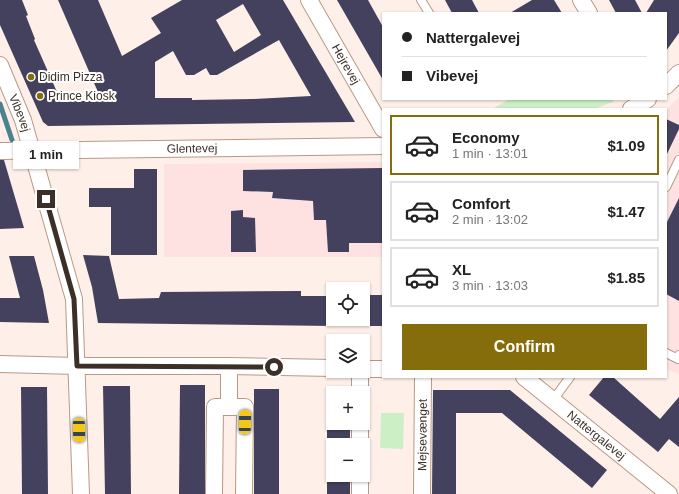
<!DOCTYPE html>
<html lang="en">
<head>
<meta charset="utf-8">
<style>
  body { margin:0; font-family:Helvetica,sans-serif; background:#f2f2f2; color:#222; height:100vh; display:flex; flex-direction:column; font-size:15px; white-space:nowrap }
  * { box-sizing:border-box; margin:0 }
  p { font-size:13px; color:#767676 }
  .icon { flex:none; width:22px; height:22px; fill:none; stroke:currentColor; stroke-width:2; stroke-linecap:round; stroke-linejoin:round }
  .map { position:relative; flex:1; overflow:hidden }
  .panel { position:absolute; left:382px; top:108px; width:285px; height:270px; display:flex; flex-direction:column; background:#fff; border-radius:0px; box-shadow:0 1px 3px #0004 }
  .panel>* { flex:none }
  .hud { position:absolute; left:382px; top:12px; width:285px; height:88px; border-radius:0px; box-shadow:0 1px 3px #0004; display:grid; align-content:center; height:88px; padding:0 20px; background:#fff }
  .controls { position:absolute; left:326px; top:282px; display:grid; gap:8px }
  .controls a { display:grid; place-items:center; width:44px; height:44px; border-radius:0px; background:#fff; box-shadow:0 1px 3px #0004; font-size:20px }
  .end { position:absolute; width:18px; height:18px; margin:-9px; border:5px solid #3c2f27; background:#fff; box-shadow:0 0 0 2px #fff }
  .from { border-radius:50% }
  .bubble { position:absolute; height:28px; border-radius:0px; background:#fff; box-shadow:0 1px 3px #0004; font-size:13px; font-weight:700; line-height:28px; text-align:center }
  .car { position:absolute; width:12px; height:24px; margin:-12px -6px; border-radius:5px; box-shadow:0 0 3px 1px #0007; background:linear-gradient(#f5c518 24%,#345 0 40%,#f5c518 0 76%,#345 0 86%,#f5c518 0) }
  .hud b { display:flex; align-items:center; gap:14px; height:38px; font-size:15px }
  .hud b+b { border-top:1px solid #e0e0e0 }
  .hud i { width:10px; height:10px; background:#222 }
  ul { padding:7px 0 0; list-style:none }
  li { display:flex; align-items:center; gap:12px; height:60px; margin:0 8px 6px; padding:0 12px; border:2px solid #e0e0e0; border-radius:0px }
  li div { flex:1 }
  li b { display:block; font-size:15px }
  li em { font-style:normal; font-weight:700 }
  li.current { border-color:#866d0b }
  li>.icon { width:36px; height:36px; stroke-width:1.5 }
  .button { display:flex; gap:8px; margin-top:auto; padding:8px 20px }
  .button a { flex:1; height:46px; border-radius:0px; background:#866d0b; color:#fff; font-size:16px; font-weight:700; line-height:46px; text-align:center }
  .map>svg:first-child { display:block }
  .industrial { fill:#fde2e1 }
  .green { fill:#ccefc6 }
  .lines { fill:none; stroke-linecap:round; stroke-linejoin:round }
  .stream { stroke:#4b828c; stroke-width:5 }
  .building { fill:#43415d; fill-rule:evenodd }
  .service-casing { stroke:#b89985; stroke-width:10 }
  .minor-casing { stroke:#b89985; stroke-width:18 }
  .service { stroke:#fff; stroke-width:8 }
  .minor { stroke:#fff; stroke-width:16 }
  .route { stroke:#3c2f27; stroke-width:5 }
  .poi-dot { fill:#866d0b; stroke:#fff; stroke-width:1.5 }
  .labels { text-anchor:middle; stroke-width:4; stroke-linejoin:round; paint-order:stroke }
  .street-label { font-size:12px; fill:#3c2f27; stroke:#fff }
  .poi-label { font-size:12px; fill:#3c2f27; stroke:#fff; text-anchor:start }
</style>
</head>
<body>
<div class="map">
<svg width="679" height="494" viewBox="0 0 679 494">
  <rect width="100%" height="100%" fill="#fef0e8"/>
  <g class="industrial">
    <polygon points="679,97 679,374 666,369 666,110"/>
    <polygon points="383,162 383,257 164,257 164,164"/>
  </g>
  <g class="green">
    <polygon points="510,99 614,99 613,102 594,109 492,109"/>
    <polygon points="381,413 404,413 403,449 380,448"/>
  </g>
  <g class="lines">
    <polyline class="stream" points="0,104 12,140"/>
  </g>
  <g class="building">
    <path d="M0,0H22L28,15L26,16L35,39L34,40L61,101H93V99H101L58,0H98L122,56L161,33L151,18L182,0H283L355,122L48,126L43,122L0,25ZM243,4L261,35L234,52L216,20ZM279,40L311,96L253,99L192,100V98H155V62L173,51L186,75H194L206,68L210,75H217Z"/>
    <polygon points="337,0 368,0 383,27 383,80"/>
    <polygon points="445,0 472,0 479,13 452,13"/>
    <polygon points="532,0 554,0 562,13 510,13"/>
    <polygon points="609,0 635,0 642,13 616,13"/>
    <polygon points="654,0 679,0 679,33 666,51 666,13 646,13"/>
    <polygon points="666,119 679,125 679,129 666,156"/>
    <polygon points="0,160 4,160 24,228 0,229"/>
    <polygon points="383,168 383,243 349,243 349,252 328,252 326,220 314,220 313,201 272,198 273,192 243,191 243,170"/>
    <polygon points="134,169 157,169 157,255 111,255 111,207 89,207 89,188 134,188"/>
    <polygon points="679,198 679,301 666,294 666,224"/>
    <polygon points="243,210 243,217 255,218 256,252 231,252 231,211"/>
    <polygon points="83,255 109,256 119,299 159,298 161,292 301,291 301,296 333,296 333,326 98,323 92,287"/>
    <polygon points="9,256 34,256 43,290 49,323 0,322 0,298 20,298"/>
    <rect x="363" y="295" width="20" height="31"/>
    <polygon points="604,377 613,377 660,419 679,397 679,447 669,439 658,452 589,395"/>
    <polygon points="180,385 205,385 205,494 179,494"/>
    <polygon points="103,386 130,386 131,494 105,494"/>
    <polygon points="21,387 47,387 48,494 22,494"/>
    <rect x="254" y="389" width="25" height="105"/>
    <polygon points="433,390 510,390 607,470 592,488 502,413 456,413 456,494 432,494"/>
    <rect x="327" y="423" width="23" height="22"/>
    <rect x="327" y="475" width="23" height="19"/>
  </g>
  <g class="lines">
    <defs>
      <g id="service">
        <polyline points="421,0 429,13"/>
        <polyline points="666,187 679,160"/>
        <polyline points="666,353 678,359 679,355"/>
        <polyline points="553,400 570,377"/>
      </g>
      <g id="minor">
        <path id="s1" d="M309,0L383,129"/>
        <polyline points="581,0 589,13"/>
        <path id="s2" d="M0,65L23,120L74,299L81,494"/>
        <polyline points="666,86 679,73"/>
        <polyline points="631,109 648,99"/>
        <path id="s3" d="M0,151L383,146"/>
        <polyline points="0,364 77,366 229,366 333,368"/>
        <polyline points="363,369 383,369"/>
        <polyline points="360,371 360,393"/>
        <path id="s4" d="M524,377L669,494"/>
        <polyline points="229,407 229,366"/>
        <polyline points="360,423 360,445"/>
        <polyline points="214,494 215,407 245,407 244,494"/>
        <polyline points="360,494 360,475"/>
        <path id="s5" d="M422,494L423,377"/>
      </g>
    </defs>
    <use href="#service" class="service-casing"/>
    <use href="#minor" class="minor-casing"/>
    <use href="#service" class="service"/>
    <use href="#minor" class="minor"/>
  </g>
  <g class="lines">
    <polyline class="route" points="46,199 74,299 77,366 274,367"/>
  </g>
  <g class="poi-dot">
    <circle cx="31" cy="77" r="4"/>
    <circle cx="40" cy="96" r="4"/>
  </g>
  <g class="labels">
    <g class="street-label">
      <text dy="4" stroke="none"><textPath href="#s1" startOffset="74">Hejrevej</textPath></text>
      <text dy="4" stroke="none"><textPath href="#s2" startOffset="52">Vibevej</textPath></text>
      <text dy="4" stroke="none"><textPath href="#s3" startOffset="192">Glentevej</textPath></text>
      <text dy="4" stroke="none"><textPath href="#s5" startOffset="59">Mejsevænget</textPath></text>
      <text dy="4" stroke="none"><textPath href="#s4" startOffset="93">Nattergalevej</textPath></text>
    </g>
    <g class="poi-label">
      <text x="39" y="81">Didim Pizza</text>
      <text x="48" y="100">Prince Kiosk</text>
    </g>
  </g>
</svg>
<div class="controls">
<a><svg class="icon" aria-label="locate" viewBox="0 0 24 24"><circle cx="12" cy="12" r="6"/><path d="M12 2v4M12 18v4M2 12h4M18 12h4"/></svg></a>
<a><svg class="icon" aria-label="layers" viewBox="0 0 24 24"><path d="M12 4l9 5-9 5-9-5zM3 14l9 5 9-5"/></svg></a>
<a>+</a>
<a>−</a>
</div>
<i class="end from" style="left:274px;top:367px"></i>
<i class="end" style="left:46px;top:199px"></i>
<div class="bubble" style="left:13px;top:141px;width:66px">1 min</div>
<i class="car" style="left:245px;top:422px;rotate:1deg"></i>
<i class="car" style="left:79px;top:430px;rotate:179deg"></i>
<div class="hud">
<b><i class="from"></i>Nattergalevej</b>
<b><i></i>Vibevej</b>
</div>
<section class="panel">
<ul>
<li class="current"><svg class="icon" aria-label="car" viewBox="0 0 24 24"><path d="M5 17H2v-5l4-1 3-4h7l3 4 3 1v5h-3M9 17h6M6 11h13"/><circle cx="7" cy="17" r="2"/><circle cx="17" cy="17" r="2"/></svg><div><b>Economy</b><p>1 min · 13:01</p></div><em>$1.09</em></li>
<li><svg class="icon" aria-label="car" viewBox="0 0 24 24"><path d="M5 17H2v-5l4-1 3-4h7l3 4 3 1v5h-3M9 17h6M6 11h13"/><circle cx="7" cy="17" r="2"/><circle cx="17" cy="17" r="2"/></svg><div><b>Comfort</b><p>2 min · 13:02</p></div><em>$1.47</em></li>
<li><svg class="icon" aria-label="car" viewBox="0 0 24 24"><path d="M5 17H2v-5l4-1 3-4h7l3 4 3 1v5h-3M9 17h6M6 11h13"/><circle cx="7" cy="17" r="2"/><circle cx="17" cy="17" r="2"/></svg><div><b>XL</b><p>3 min · 13:03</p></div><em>$1.85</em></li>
</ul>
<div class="button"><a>Confirm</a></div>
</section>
</div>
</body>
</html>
